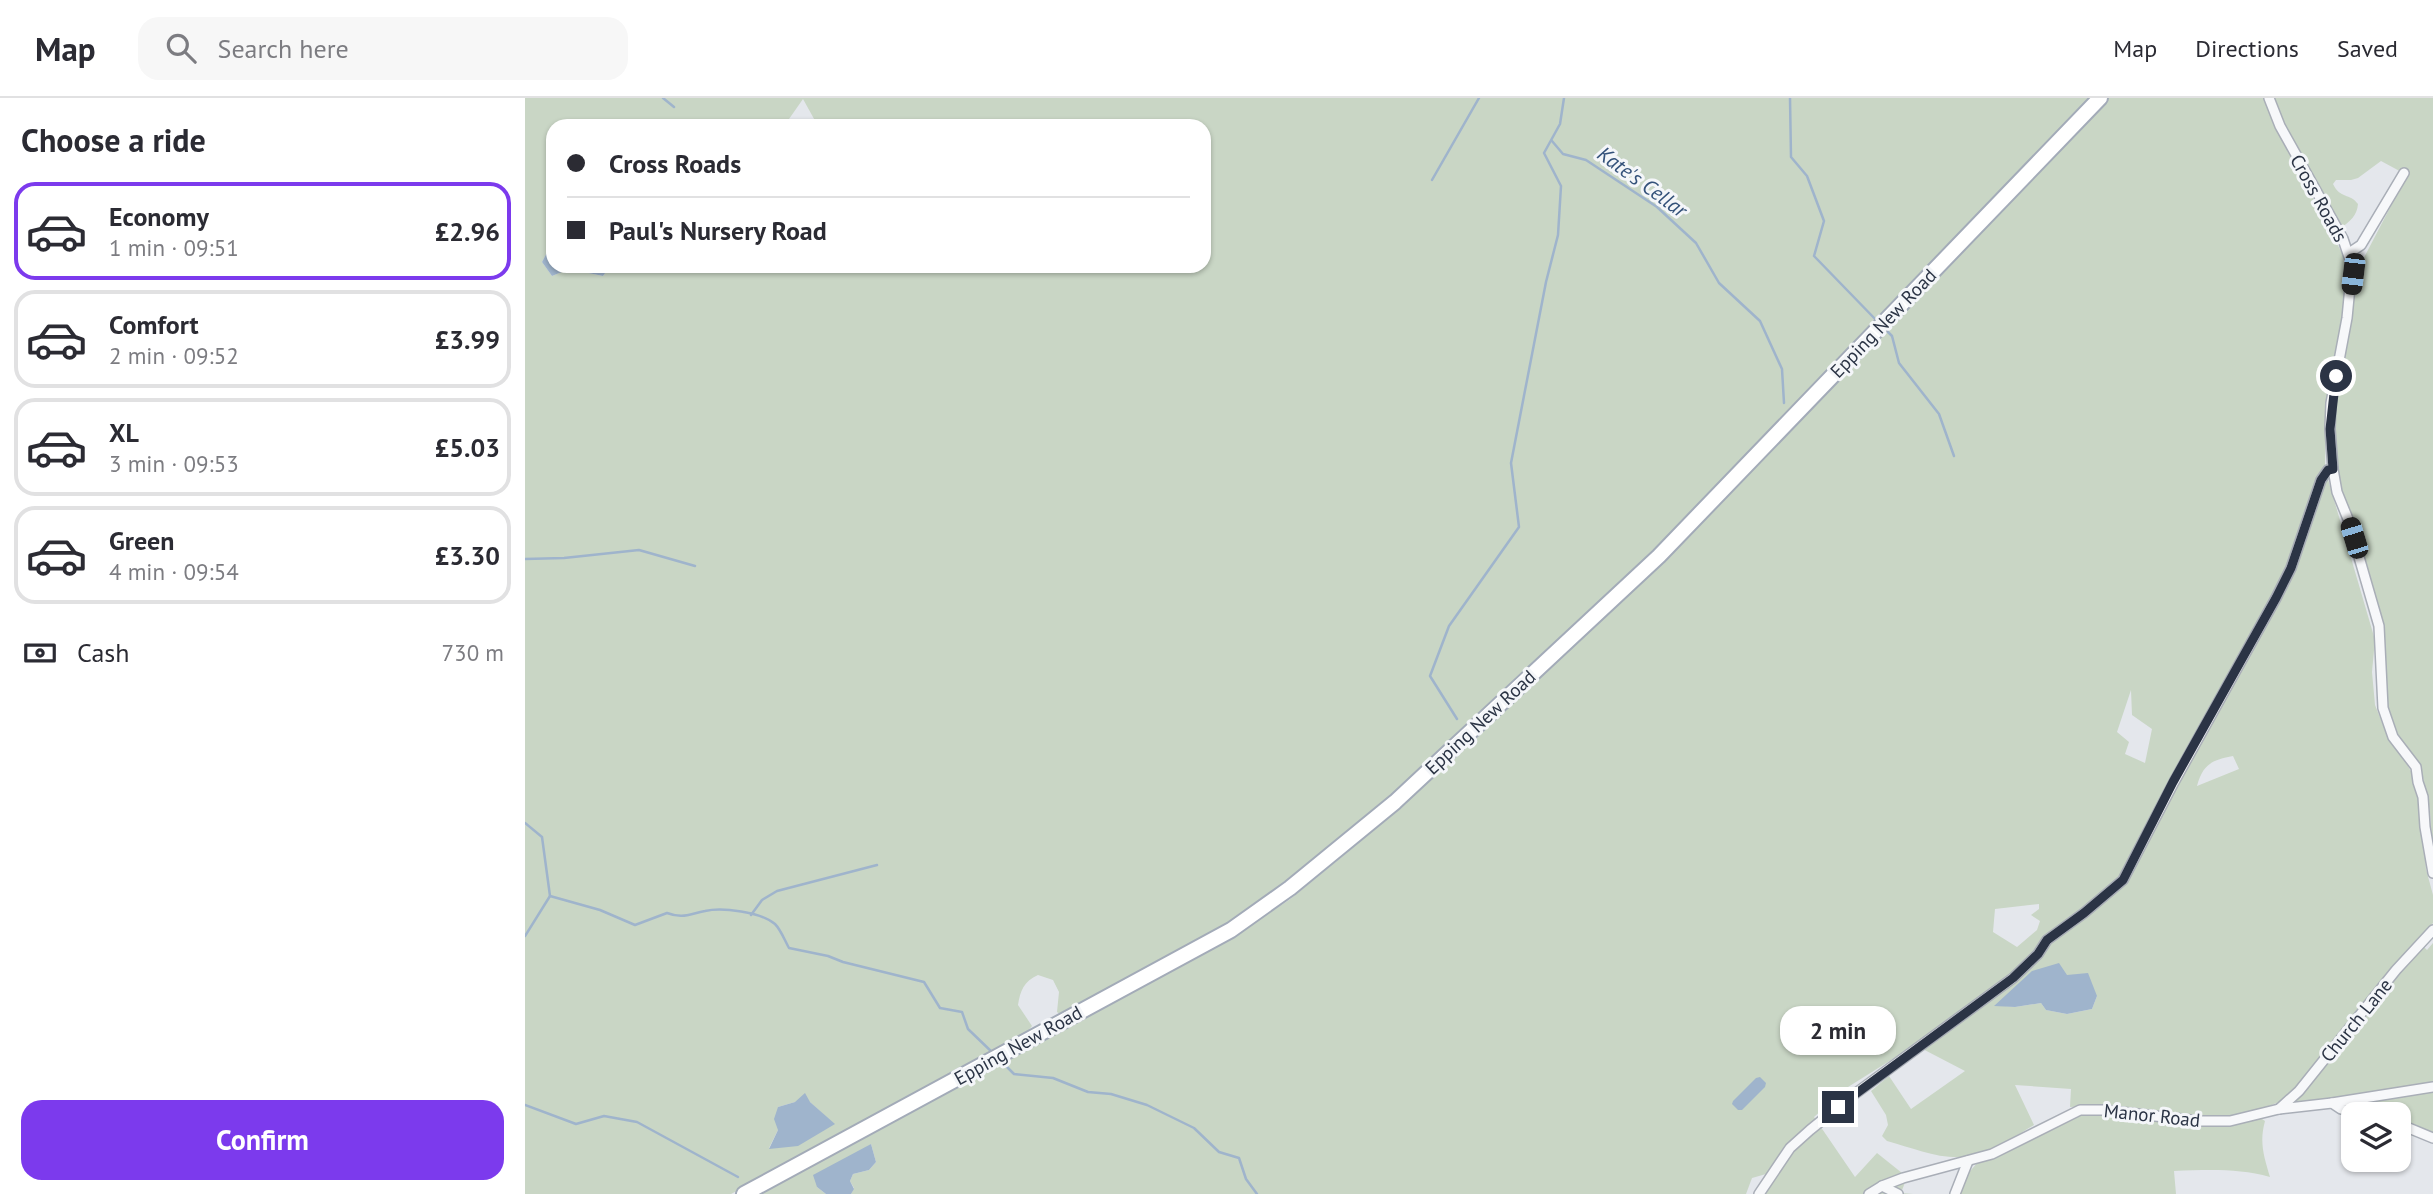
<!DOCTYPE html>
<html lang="en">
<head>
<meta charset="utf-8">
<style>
  body { margin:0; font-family:"PT Sans",sans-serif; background:#f7f7f7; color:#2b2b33; height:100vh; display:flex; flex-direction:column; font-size:26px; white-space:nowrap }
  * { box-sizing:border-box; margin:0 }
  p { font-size:23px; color:#7c7c81 }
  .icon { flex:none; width:38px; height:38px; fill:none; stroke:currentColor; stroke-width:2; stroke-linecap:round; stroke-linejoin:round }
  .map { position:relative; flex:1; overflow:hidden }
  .side { display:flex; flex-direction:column; background:#fff; width:525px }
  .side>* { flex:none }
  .banner { position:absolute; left:21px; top:21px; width:665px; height:154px; border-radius:21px; box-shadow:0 2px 5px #0004; display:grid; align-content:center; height:154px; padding:0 21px; background:#fff }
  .buttons { position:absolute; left:1816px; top:1004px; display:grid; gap:14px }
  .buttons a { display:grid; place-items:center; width:70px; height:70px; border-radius:14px; background:#fff; box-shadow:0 2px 5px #0004; font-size:35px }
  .end { position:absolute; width:32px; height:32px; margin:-16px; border:9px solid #2b3445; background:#fff; box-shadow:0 0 0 4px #fff }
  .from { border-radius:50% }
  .bubble { position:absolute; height:49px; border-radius:21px; background:#fff; box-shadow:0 2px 5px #0004; font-size:23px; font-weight:700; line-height:49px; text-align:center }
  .car { position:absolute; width:21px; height:42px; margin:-21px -10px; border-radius:9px; box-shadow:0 0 5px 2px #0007; background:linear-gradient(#222 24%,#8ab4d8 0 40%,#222 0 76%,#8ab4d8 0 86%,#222 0) }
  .banner b { display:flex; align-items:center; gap:24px; height:66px; font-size:26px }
  .banner b+b { border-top:2px solid #e1e1e2 }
  .banner i { width:18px; height:18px; background:#2b2b33 }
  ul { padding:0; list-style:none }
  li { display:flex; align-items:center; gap:21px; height:98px; margin:0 14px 10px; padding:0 7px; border:4px solid #e1e1e2; border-radius:21px }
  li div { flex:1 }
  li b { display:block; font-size:26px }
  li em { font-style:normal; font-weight:700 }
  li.active { border-color:#7c3aed }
  li>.icon { width:63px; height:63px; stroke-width:1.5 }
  h2 { padding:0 21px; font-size:32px; line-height:84px }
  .pay { display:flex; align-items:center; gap:18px; height:77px; padding:0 21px; font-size:26px }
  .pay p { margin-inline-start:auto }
  .cta { display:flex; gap:14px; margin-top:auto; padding:14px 21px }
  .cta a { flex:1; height:80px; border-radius:21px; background:#7c3aed; color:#fff; font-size:28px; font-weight:700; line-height:80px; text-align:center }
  header { display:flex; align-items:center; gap:42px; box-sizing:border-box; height:98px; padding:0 35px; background:#fff; border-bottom:2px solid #e1e1e2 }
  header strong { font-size:33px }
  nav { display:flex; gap:38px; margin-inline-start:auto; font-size:24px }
  .search { width:490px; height:63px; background:#f7f7f7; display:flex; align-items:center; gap:18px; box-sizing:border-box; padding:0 24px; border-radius:21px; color:#7c7c81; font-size:26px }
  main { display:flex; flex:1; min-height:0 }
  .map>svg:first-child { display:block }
  .green { fill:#c9d6c5; fill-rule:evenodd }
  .water { fill:#9fb4cc }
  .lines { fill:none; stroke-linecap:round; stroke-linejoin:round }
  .stream { stroke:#9fb4cc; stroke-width:2.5 }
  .minor-casing { stroke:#a9aeb7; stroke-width:12 }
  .primary-casing { stroke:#a3abb8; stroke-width:18 }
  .minor { stroke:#f7f8fa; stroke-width:9 }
  .primary { stroke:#fff; stroke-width:14 }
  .route { stroke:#2b3445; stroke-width:9 }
  .labels { text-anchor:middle; stroke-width:6; stroke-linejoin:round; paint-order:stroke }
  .street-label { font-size:19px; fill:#2b3445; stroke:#f4f6f9 }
  .water-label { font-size:21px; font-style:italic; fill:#34527a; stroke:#f4f6f9 }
</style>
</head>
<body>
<header>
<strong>Map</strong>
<div class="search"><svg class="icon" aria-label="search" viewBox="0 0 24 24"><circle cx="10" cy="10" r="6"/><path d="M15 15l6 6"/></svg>Search here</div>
<nav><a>Map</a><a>Directions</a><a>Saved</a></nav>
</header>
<main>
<section class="side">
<h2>Choose a ride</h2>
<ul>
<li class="active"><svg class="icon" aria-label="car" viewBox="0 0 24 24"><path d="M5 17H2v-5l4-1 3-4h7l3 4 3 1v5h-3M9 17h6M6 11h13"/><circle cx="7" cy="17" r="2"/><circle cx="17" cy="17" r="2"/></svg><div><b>Economy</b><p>1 min · 09:51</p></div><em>£2.96</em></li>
<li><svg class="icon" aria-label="car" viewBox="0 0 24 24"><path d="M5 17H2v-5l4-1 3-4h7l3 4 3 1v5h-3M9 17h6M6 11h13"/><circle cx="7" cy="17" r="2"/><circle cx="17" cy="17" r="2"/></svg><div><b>Comfort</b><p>2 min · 09:52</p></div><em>£3.99</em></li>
<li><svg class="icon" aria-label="car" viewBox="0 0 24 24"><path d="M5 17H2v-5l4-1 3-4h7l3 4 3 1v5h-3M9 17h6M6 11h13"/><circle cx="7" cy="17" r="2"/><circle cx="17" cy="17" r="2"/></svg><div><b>XL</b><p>3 min · 09:53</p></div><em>£5.03</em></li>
<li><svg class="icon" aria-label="car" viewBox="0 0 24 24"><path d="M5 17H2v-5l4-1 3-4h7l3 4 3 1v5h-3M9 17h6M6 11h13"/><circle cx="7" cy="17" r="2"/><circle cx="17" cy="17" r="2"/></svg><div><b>Green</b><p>4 min · 09:54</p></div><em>£3.30</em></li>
</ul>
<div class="pay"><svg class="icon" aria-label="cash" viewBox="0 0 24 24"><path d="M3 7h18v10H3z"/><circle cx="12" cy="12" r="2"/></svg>Cash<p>730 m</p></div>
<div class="cta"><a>Confirm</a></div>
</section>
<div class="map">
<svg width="1908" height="1096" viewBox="0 0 1908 1096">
  <rect width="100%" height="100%" fill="#e4e7ec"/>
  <g class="green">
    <path d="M0,0H1567L1098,485L815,744L761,788L699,827L536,917L532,914L534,894L528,882L513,877C499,883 495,893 493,907L507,928L495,942L206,1096H0ZM278,1L293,28H679V168H85L78,178L44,171L27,178L17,164L28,143V28H280L264,21ZM270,1004H285L309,1026L244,1050L253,1032V1009Z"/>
    <path d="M1582,0H1739L1749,27L1818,157L1821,180L1820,205L1801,305L1800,371L1850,542L1847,574L1850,607L1860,632L1876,655L1891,683L1896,702L1901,771L1908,797V825L1777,984L1754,1004L1729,1014L1695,1023L1564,1008L1545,1009L1546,991L1490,987L1509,1027C1492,1037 1474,1050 1455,1056C1424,1066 1392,1051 1362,1043L1357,1038L1363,1027L1361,1017L1346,993L1364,978L1386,1011L1440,973L1390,947L1323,989L1289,1019L1330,1079L1352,1055L1382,1079L1376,1095L1388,1096H1232L1241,1076L1227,1080L1221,1096H326L329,1090L325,1083L328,1076L344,1072L351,1064L346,1046L292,1089L301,1096H234L726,827L764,802L818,758L919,667L1188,414ZM1606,592L1607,617L1627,631L1620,665L1600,656L1604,644L1592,634ZM1708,658L1714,671L1672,688C1678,666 1687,662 1708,658ZM1514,806V811L1506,817L1515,823L1512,832L1492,849L1468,834L1470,811ZM1572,898L1567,911L1542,916L1521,912L1516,905L1490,909L1470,907Z"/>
    <path d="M1748,0H1908V758L1905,714L1898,679L1869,629L1861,611L1857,544L1814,389L1809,333L1812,298L1831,175L1882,77L1856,63L1833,80L1826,82H1811L1808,86C1815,101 1825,95 1833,106C1832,118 1825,123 1816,130L1756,24Z"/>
    <polygon points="1908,845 1908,987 1819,1002 1765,1006 1833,926 1897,847 1902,852"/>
    <polygon points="1908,992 1908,1037 1874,1024 1874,1017 1849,1017 1818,1008"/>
    <path d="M1570,1015L1682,1029L1707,1027L1734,1019L1740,1023C1734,1044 1739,1059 1745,1079C1713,1070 1682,1072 1649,1073L1651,1096H1433L1439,1080L1453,1064L1469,1059L1553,1017Z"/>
  </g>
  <g class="water">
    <polygon points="28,143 28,168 85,168 78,178 44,171 27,178 17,164"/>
    <polygon points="1534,865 1542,877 1563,875 1572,898 1567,911 1542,916 1521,912 1516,905 1490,909 1469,908 1507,873"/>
    <polygon points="1235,979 1241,985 1240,989 1217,1012 1213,1012 1207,1006 1208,1003 1231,980"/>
    <polygon points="280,995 285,1004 310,1026 273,1048 244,1051 253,1032 249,1021 253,1009 270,1004"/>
    <polygon points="346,1046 351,1064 344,1072 328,1076 325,1083 329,1091 326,1096 301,1096 292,1089 288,1077"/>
  </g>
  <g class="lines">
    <g class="stream">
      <polyline points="138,0 149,9"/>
      <polyline points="1265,0 1266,59 1282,78 1299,123 1289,158 1353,224"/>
      <polyline points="1027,43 1038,56 1061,62 1132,109 1171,145 1194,185 1235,223 1257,271 1259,305"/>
      <polyline points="907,82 954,0"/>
      <polyline points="1360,231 1367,238 1374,265 1414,316 1429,358"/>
      <polyline points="0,461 39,460 114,452 170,468"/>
      <polyline points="932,621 905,578 924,528 994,429 986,365 1021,184 1033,137 1036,88 1019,55 1035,26 1039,0"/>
      <polyline points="0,725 17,739 25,798 0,838"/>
      <path d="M25,798L75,812L110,827L142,815C158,821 164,816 180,813C197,809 236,814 250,826C256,832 260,843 264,850L303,858L318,864L399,884L415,910L437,914L443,931L469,956"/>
      <polyline points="226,817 237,802 252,793 352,767"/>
      <polyline points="476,963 489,976 528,980 563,994 586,996 622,1007 669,1030 694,1054 714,1060 721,1081 732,1096"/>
      <polyline points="0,1007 51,1026 79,1018 112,1024 213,1079"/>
    </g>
    <defs>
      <g id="minor">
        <polyline points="1744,0 1755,28 1818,141 1827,168 1822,220 1806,305 1805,331 1808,371 1812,394 1823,421 1854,528 1858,610 1868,639 1891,669 1893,684 1898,699 1900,729 1908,775"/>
        <polyline points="1824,155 1836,147 1879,75"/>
        <polyline points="1807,1005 1908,989"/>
        <polyline points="1754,1011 1774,993 1871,872 1908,832"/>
        <polyline points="1874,1026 1908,1040"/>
        <polyline points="1357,1088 1373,1096"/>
        <polyline points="1234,1096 1265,1050 1285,1032 1327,998 1488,880 1513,856 1522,842 1559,815 1598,782 1649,684 1751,500 1766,470 1796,382 1803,372 1808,371"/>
        <polyline points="1344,1096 1357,1088 1378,1080 1467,1056 1555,1012 1578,1012 1674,1023 1705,1023 1754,1011 1807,1005 1816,1011 1840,1017"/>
        <polyline points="1430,1096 1443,1063"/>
      </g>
      <polyline id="primary" points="219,1096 706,832 765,790 870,704 1134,458 1575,0"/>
    </defs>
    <use href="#minor" class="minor-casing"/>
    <use href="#primary" class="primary-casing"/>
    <use href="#minor" class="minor"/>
    <use href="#primary" class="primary"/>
  </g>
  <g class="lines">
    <polyline class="route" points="1313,1009 1488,880 1513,856 1522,842 1559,815 1598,782 1648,684 1751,500 1766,470 1796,382 1803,372 1808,371 1805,331 1811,278"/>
  </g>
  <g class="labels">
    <g class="street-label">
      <text transform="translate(1794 100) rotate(61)" y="7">Cross Roads</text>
      <text transform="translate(1358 225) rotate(-46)" y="7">Epping New Road</text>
      <text transform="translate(955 624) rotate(-43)" y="7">Epping New Road</text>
      <text transform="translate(1831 922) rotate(-51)" y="7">Church Lane</text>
      <text transform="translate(493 947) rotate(-29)" y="7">Epping New Road</text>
      <text transform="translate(1627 1017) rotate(6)" y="7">Manor Road</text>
    </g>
    <g class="water-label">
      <text transform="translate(1117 84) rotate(36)" y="7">Kate's Cellar</text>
    </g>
  </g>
</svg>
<div class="buttons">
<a><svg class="icon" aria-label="layers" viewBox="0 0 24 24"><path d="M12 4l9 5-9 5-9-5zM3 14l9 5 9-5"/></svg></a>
</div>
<i class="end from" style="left:1811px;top:278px"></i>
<i class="end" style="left:1313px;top:1009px"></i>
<div class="bubble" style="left:1255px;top:908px;width:116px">2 min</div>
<i class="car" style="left:1828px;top:176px;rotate:187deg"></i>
<i class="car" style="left:1829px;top:440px;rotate:343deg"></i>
<div class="banner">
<b><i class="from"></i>Cross Roads</b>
<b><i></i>Paul's Nursery Road</b>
</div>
</div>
</main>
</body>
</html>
